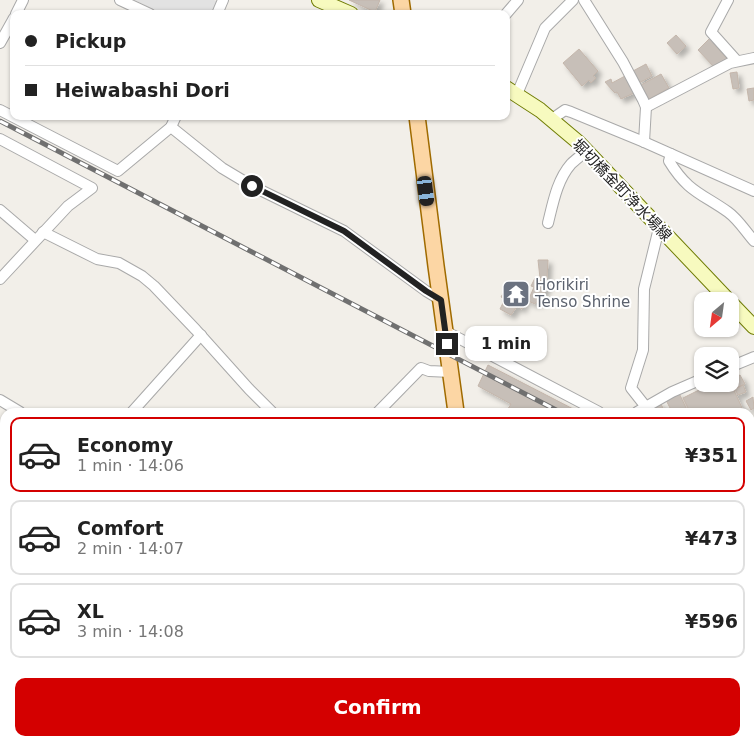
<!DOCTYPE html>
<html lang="en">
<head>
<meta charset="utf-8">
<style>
  body { margin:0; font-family:"DejaVu Sans","Noto Sans JP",sans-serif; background:#f2f2f2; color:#222; height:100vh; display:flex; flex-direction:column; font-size:19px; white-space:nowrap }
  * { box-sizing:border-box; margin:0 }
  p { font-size:16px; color:#767676 }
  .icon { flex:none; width:28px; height:28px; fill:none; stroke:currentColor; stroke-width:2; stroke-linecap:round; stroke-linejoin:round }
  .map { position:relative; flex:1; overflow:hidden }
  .side { position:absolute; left:0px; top:408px; width:755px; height:338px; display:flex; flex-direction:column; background:#fff; border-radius:15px 15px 0 0; box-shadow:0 1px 4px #0004 }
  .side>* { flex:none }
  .top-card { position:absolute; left:10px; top:10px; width:500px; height:110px; border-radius:10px; box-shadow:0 1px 4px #0004; display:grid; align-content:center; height:110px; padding:0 15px; background:#fff }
  .needle { width:32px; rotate:209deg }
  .fabs { position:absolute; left:694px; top:292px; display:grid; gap:10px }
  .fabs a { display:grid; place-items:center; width:45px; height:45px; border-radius:10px; background:#fff; box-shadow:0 1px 4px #0004; font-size:25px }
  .end { position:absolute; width:22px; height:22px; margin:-11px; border:6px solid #222; background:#fff; box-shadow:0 0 0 2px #fff }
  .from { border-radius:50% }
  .bubble { position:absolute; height:35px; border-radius:10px; background:#fff; box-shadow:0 1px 4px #0004; font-size:16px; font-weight:700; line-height:35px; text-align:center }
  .car { position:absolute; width:15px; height:30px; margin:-15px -8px; border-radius:6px; box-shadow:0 0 4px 1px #0007; background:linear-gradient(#222 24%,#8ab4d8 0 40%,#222 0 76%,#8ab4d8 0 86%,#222 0) }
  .top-card b { display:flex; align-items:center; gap:18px; height:48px; font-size:19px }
  .top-card b+b { border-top:1px solid #e0e0e0 }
  .top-card i { width:12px; height:12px; background:#222 }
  ul { padding:9px 0 0; list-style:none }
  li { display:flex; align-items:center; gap:15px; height:75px; margin:0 10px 8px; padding:0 5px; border:2px solid #e0e0e0; border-radius:10px }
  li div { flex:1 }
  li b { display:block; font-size:19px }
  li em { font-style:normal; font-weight:700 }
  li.selected { border-color:#d40000 }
  li>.icon { width:45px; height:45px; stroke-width:1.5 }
  .button { display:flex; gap:10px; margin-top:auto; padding:10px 15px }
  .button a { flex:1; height:58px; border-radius:10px; background:#d40000; color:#fff; font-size:20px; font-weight:700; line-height:58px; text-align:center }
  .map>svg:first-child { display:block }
  .parking { fill:#e2e2e2 }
  .building { fill:#c7bfb8; stroke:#c4b6ab; filter:url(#shadow) }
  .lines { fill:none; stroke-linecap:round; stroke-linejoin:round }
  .street-casing { stroke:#a9a9a9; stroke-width:12 }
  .secondary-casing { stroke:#707d05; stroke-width:16 }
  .primary-casing { stroke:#a06b00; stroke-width:18 }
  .street { stroke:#fff; stroke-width:10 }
  .secondary { stroke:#f7fabf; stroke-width:14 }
  .primary { stroke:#fcd6a4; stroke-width:15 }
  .rail-casing { stroke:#707070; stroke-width:5 }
  .rail { stroke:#fff; stroke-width:3; stroke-dasharray:9; stroke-linecap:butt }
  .route { stroke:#222; stroke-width:6 }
  .labels { text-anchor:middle; stroke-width:4; stroke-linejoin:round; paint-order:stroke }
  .street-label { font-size:15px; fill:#222; stroke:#fff }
  .worship-label { font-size:15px; fill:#5b616d; stroke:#fff; text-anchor:start }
</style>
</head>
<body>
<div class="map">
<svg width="754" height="745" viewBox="0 0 754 745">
  <defs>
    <filter id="shadow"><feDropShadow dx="4" dy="4" stdDeviation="2.5" flood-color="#0004"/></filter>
  </defs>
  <rect width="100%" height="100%" fill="#f2efe9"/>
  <polygon class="parking" points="134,0 214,0 218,2 213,14 164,14"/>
  <g class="building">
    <polygon points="349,0 380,0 375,12"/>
    <polygon points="676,35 686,46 677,54 667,43"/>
    <polygon points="710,38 714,42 713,43 727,59 713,66 698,50"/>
    <polygon points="579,49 598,71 593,76 596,78 591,83 589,80 582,86 563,63"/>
    <polygon points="646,64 652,76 639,83 633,71"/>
    <polygon points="737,72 739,88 733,89 730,73"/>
    <polygon points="661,74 669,88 649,99 641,85"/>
    <polygon points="625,76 634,93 621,99 617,92 615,93 612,90 605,82 611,79 612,83"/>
    <polygon points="754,88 754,100 749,101 747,89"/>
    <polygon points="538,260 548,260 547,278 540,278"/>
    <polygon points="535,278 548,283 540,303 536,302 535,304 528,301 534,287 531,286"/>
    <polygon points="512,283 528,294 522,309 517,306 511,315 500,309 505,299 501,297 505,290 507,292"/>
    <polygon points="488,365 579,412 506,412 511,404 478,386"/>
    <polygon points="740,375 745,384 733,390 730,380"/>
    <polygon points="711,384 726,384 728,386 731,384 744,412 690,412 683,398"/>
    <polygon points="743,385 746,392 738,395 735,389"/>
    <polygon points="679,393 687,410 681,412 672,412 666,400"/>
    <polygon points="753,397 754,408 751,410 746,401"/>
    <polygon points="660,402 665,412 654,412 651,407"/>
    <polygon points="750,633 754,642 754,687 750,689"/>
    <polygon points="481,740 504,740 503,742 505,745 486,745"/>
    <polygon points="551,740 565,740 567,745 553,745"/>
    <polygon points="676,740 696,740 699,745 668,745"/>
  </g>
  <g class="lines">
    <defs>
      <g id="street">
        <polyline points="120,0 150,14"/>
        <polyline points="584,0 623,62 643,100 646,107 644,142"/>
        <polyline points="728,0 711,32 737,61"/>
        <polyline points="16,14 23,0"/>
        <polyline points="217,14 223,0"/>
        <polyline points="506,14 518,0"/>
        <polyline points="0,43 14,18"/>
        <polyline points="517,94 545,28 573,0"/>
        <polyline points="646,107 730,63 754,58"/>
        <polyline points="0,110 118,171 171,127 176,116"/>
        <polyline points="552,119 565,110 571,112 644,142 754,191"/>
        <polyline points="171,127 222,168 252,186 344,231 426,291 441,300"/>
        <polyline points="0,139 92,188 68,206 0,279"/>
        <path d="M671,154L669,161C688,192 701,193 728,212C738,219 746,232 754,241"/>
        <polyline points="0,210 35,240"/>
        <path d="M548,223C553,203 557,180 571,164C576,159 582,155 586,151"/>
        <polyline points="43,232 97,259 119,263 142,276 154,286 196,330 249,389 272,412"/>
        <polyline points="445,331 599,412"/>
        <polyline points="730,367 754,357"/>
        <polyline points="0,400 20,412"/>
        <polyline points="646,407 631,388 643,350 644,289 659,228"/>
        <polyline points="132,412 201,335"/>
        <polyline points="378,412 421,368 429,371 451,372"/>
        <polyline points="637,412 672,392 702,379"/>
        <polyline points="750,432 754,431"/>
        <polyline points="0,501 5,504"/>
        <polyline points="750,539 754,550"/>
        <polyline points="0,601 5,604"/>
        <polyline points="754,623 752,626 754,630"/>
        <polyline points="0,625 5,614"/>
        <polyline points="750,707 754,704"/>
        <polyline points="422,740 428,745"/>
        <polyline points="627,740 631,745"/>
        <polyline points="95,745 100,740"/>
        <polyline points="657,745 665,740"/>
      </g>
      <g id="secondary">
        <polyline points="319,0 351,14"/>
        <polyline points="506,88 540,110 578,142 729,301"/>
        <polyline points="730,302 754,327"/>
      </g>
      <g id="primary">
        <polyline points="401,0 403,14"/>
        <polyline points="417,116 436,266 456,412"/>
        <polyline points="750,490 754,487"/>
        <polyline points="529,740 531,745"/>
        <polyline points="407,745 412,740"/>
      </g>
    </defs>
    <use href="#street" class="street-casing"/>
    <use href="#secondary" class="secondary-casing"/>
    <use href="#primary" class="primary-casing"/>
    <use href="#street" class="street"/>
    <use href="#secondary" class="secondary"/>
    <use href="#primary" class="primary"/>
    <defs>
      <g id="rail">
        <polyline points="0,121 560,412"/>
        <polyline points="750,519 754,521"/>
      </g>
    </defs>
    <use href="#rail" class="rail-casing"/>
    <use href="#rail" class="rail"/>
  </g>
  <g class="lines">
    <polyline class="route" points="252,186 344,231 426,291 441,300 447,344"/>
  </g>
  <defs>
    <symbol id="temple-square" viewBox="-11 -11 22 22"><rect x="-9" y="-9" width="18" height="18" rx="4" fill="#6b7280" stroke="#fff"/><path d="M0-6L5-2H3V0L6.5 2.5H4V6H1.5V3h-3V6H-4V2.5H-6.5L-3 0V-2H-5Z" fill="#fff"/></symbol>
  </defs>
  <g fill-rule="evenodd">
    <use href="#temple-square" x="500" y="278" width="32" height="32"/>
  </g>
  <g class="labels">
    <g class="street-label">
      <text transform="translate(622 190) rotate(46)" y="5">堀切橋金町浄水場線</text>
    </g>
    <g class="worship-label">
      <text x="535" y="290">Horikiri<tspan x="535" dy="17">Tenso Shrine</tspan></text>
    </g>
  </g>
</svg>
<div class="fabs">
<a><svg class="needle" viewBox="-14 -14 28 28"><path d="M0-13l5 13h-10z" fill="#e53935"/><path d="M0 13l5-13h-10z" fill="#767676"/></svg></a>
<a><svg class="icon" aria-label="layers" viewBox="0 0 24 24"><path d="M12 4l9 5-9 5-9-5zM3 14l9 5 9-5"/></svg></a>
</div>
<i class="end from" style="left:252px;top:186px"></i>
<i class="end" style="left:447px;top:344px"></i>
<div class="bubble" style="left:465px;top:326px;width:82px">1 min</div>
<i class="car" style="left:426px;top:191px;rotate:173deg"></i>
<div class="top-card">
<b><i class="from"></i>Pickup</b>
<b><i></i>Heiwabashi Dori</b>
</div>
<section class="side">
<ul>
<li class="selected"><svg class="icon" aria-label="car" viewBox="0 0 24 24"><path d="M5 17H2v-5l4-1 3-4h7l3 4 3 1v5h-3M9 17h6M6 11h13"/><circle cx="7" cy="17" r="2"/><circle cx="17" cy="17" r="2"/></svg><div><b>Economy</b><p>1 min · 14:06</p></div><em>¥351</em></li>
<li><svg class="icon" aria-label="car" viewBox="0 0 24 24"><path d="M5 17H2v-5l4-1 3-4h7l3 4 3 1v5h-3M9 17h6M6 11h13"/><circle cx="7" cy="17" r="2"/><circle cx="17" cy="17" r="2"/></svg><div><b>Comfort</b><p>2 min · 14:07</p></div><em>¥473</em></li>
<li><svg class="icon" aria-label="car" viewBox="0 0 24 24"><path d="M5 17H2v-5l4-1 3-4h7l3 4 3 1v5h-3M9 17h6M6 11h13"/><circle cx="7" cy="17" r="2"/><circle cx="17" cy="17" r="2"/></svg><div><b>XL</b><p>3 min · 14:08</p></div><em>¥596</em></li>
</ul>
<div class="button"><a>Confirm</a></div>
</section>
</div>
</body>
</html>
